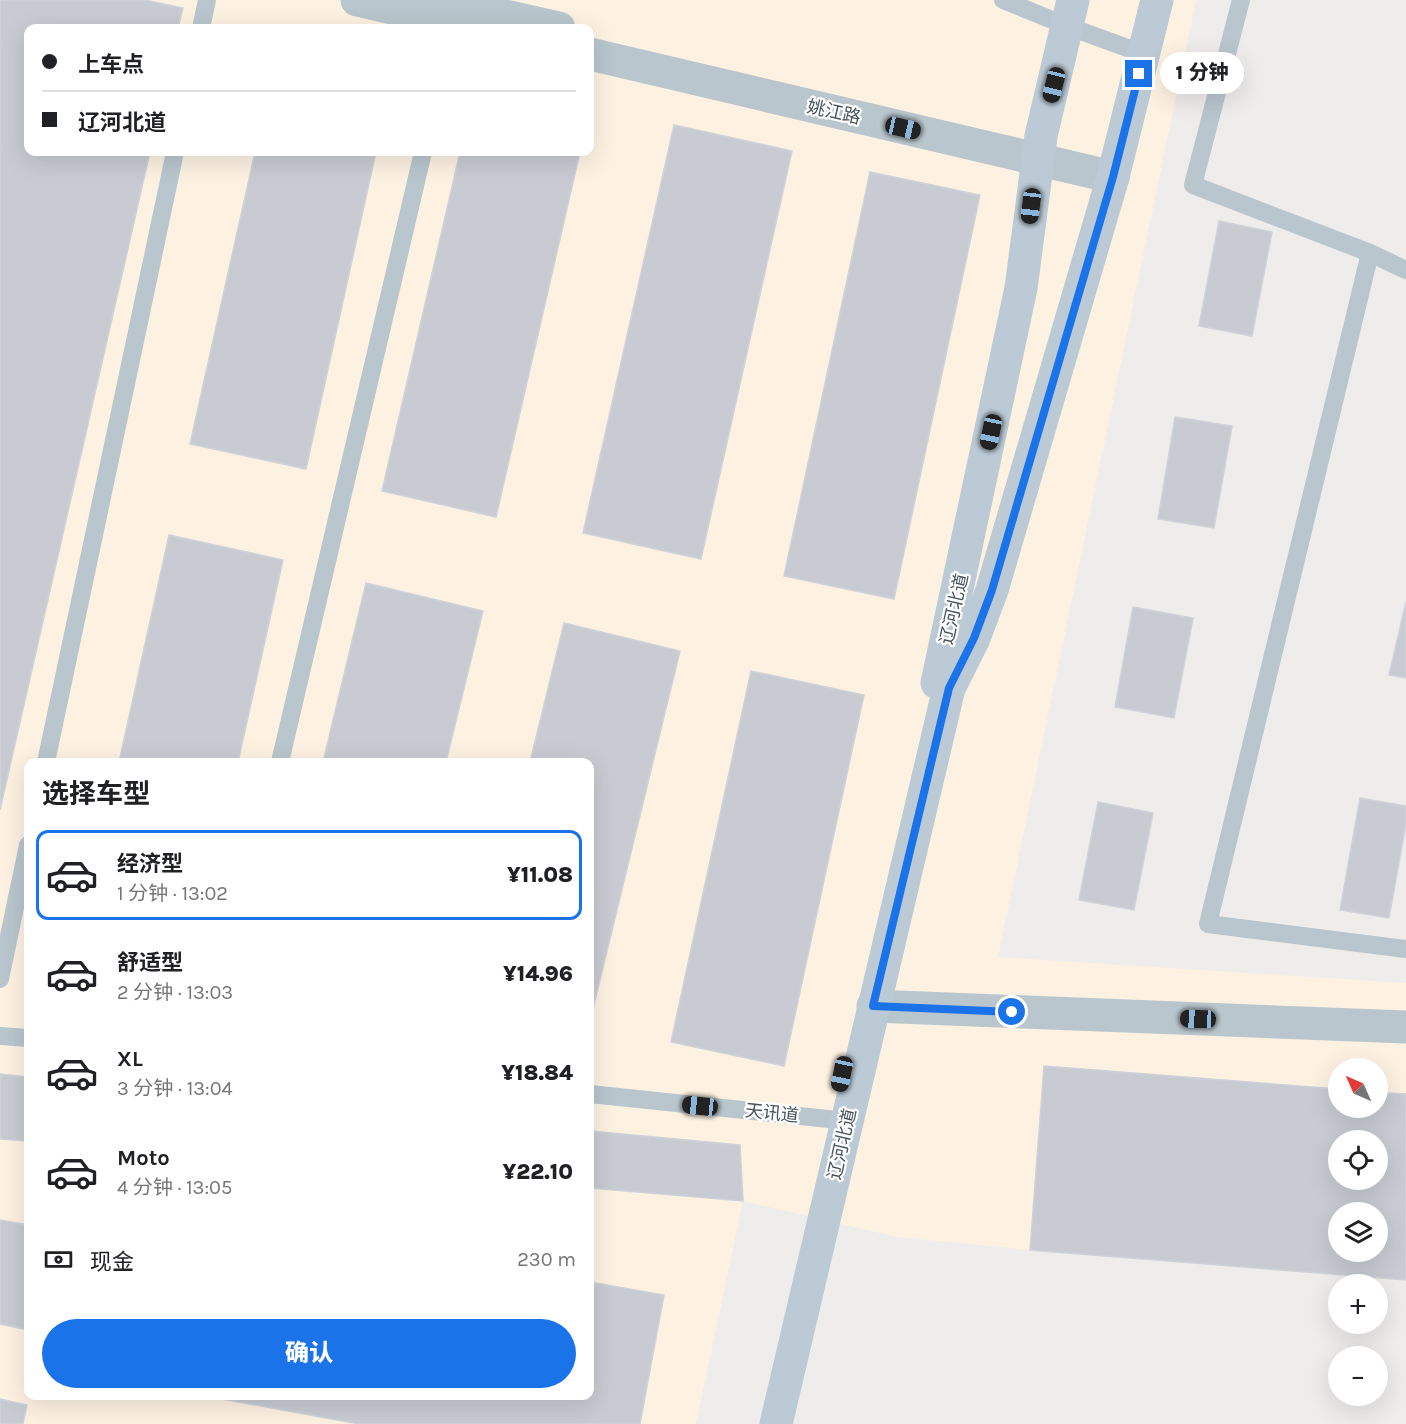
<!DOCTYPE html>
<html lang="zh">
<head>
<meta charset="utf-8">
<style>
  body { margin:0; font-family:Karla,"Noto Sans SC",sans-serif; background:#f2f2f2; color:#202124; height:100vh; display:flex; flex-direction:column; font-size:22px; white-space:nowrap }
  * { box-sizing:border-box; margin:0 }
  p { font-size:20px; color:#757577 }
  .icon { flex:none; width:33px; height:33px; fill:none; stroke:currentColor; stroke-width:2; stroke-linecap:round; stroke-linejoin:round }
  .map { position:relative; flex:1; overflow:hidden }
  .details { position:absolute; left:24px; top:758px; width:570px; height:642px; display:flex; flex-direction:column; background:#fff; border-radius:12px; box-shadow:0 6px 24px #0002 }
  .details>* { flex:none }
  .guide { position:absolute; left:24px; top:24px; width:570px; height:132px; border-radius:12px; box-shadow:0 6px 24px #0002; display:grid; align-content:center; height:132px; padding:0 18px; background:#fff }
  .needle { width:39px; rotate:315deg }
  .buttons { position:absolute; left:1328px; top:1058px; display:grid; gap:12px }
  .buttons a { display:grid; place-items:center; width:60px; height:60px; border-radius:50%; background:#fff; box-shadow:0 6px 24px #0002; font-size:30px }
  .end { position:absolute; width:27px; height:27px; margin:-14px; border:8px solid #1a73e8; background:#fff; box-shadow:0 0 0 3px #fff }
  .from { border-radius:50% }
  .bubble { position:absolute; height:42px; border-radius:21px; background:#fff; box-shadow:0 6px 24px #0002; font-size:20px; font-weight:800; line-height:42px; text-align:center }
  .car { position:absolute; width:18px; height:36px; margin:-18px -9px; border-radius:8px; box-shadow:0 0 4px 2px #0007; background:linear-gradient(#222 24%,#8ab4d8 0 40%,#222 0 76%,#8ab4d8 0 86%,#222 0) }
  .guide b { display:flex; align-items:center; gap:21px; height:57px; font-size:22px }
  .guide b+b { border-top:2px solid #e0e0e0 }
  .guide i { width:15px; height:15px; background:#202124 }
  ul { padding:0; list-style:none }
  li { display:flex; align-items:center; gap:18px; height:90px; margin:0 12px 9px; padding:0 6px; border:3px solid transparent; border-radius:12px }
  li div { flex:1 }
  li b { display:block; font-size:22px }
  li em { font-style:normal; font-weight:800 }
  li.on { border-color:#1a73e8 }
  li>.icon { width:54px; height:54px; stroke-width:1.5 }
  h2 { padding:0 18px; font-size:27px; line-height:72px }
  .pay { display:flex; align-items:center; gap:15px; height:66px; padding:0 18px; font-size:22px }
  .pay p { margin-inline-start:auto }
  .cta { display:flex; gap:12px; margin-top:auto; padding:12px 18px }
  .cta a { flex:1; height:69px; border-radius:36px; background:#1a73e8; color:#fff; font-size:24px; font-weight:800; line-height:69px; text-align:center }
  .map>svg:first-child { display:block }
  .commercial { fill:#fdf2e2; fill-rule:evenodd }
  .building { fill:#c8ccd2; stroke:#cfd3d9; stroke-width:1.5; fill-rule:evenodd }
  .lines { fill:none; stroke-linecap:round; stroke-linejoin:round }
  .lane { stroke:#b9c6cd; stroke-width:18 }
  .street { stroke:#b9c6cd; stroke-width:33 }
  .secondary { stroke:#bbcad5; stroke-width:33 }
  .route { stroke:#1a73e8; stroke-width:8 }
  .labels { text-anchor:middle; stroke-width:4.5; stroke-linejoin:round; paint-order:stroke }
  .street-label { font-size:18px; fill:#43525b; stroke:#fff }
</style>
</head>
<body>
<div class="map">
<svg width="1406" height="1424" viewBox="0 0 1406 1424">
  <rect width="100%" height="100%" fill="#efecec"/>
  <path class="commercial" d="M0,0H1196L998,957L1406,983V1280L1030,1250L897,1237L743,1201L696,1424H0ZM28,28H590V152H28ZM28,762H590V1395H28ZM1338,1068H1377V1107H1338ZM1338,1140H1377V1179H1338ZM1338,1212H1377V1251H1338Z"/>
  <g class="building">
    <polygon points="0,0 145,0 183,8 178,28 28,28 28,152 150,152 0,810"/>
    <polygon points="674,125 792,151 701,559 583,533"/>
    <polygon points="255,152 376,152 306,469 190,444"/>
    <polygon points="460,152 580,152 496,517 382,491"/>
    <polygon points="870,172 980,195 894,599 784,576"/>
    <polygon points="1219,221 1272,232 1252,336 1199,326"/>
    <polygon points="1175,417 1232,426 1214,528 1158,519"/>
    <polygon points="169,535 283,560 238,762 119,762"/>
    <polygon points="366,583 483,611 446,762 323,762"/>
    <polygon points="1406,602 1406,678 1389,675"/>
    <polygon points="1133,607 1193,618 1174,718 1115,707"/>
    <polygon points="564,623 680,651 590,1021 590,762 530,762"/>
    <polygon points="751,671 864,695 784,1066 671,1042"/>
    <polygon points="1360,798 1406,806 1406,824 1389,918 1340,910"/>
    <polygon points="1098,802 1153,813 1134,910 1079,900"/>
    <path d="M1044,1066L1338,1089V1107H1377V1092L1406,1094V1280L1030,1250ZM1338,1140H1377V1179H1338ZM1338,1212H1377V1251H1338Z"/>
    <polygon points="0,1074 28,1077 28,1141 0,1139"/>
    <polygon points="590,1131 740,1145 743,1201 590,1188"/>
    <polygon points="0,1220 28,1225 28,1330 0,1324"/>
    <polygon points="590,1282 664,1295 640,1424 359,1424 200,1395 590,1395"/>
    <polygon points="0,1399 27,1405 23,1424 0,1424"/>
  </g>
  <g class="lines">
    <g class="lane">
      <polyline points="1003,0 1067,26 1144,54"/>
      <polyline points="1241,0 1193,185 1370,253 1406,270"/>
      <polyline points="201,28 207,0"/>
      <polyline points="1370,253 1208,924 1406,949"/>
      <polyline points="46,762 175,152"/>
      <polyline points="280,762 423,152"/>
      <polyline points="0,979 28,845"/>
      <polyline points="0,1036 28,1038"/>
      <polyline points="590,1094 847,1121"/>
    </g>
    <g class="street">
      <polyline points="357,0 457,23"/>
      <polyline points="434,0 559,28"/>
      <polyline points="590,54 1113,177"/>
      <polyline points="873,1006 1406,1027"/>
    </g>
    <g class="secondary">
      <polyline points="937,683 1021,288 1041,136 1073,0"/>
      <polyline points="776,1424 949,688 974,638 992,590 1113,177 1157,0"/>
    </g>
  </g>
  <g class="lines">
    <polyline class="route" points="1012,1012 873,1006 949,688 974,638 992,590 1113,177 1139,74"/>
  </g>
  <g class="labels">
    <g class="street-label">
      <text transform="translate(834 112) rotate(13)" y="6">姚江路</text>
      <text transform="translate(954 609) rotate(-77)" y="6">辽河北道</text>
      <text transform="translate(772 1113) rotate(6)" y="6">天讯道</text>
      <text transform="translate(842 1144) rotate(-77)" y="6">辽河北道</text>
    </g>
  </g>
</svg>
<div class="buttons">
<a><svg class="needle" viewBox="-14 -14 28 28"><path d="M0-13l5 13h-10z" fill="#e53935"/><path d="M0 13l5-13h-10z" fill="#757577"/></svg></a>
<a><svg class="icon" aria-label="locate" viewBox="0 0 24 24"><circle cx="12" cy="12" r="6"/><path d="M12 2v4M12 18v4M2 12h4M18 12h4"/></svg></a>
<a><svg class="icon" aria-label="layers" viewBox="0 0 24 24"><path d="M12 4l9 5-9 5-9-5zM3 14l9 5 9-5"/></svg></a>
<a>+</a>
<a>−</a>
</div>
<i class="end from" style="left:1012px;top:1012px"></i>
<i class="end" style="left:1139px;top:74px"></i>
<div class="bubble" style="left:1160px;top:52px;width:84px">1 分钟</div>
<i class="car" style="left:1054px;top:85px;rotate:194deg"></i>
<i class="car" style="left:903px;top:128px;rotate:103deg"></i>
<i class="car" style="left:1031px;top:206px;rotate:187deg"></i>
<i class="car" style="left:991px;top:432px;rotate:192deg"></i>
<i class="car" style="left:1198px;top:1019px;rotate:272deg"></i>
<i class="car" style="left:842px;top:1074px;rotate:192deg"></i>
<i class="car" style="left:700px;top:1106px;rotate:276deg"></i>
<div class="guide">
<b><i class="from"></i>上车点</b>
<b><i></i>辽河北道</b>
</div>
<section class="details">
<h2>选择车型</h2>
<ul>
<li class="on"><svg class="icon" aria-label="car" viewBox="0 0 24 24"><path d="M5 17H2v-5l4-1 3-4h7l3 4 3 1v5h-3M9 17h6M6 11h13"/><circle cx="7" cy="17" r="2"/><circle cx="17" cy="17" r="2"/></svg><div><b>经济型</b><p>1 分钟 · 13:02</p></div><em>¥11.08</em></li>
<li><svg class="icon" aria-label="car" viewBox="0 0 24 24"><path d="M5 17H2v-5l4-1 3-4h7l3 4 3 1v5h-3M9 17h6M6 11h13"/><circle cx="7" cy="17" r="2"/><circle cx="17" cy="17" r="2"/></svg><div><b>舒适型</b><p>2 分钟 · 13:03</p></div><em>¥14.96</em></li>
<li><svg class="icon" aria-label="car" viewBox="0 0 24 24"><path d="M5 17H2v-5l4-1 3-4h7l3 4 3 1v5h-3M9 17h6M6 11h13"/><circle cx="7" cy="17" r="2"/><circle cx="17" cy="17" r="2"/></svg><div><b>XL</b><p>3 分钟 · 13:04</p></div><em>¥18.84</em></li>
<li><svg class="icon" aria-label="car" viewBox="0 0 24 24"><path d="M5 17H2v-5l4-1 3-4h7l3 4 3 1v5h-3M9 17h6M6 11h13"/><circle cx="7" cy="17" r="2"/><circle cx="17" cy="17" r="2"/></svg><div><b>Moto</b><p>4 分钟 · 13:05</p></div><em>¥22.10</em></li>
</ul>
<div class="pay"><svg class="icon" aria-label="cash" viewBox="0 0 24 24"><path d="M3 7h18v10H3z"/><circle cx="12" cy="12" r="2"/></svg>现金<p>230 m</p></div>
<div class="cta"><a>确认</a></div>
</section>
</div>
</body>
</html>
